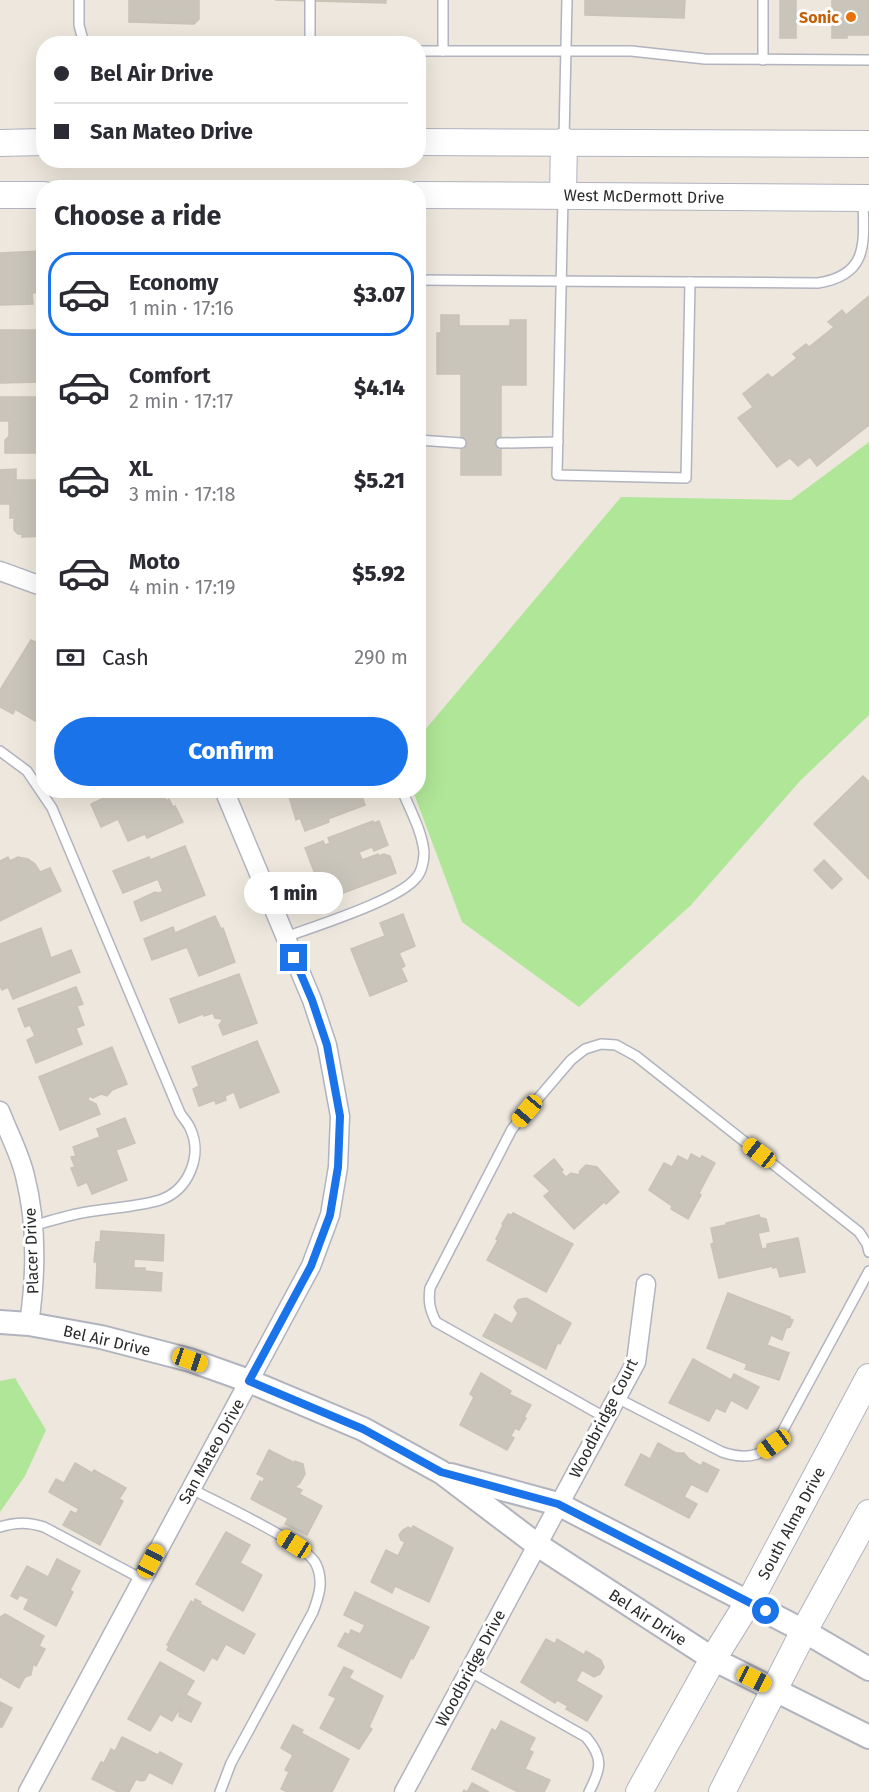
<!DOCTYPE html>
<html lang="en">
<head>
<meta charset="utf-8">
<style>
  body { margin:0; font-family:"Fira Sans",sans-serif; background:#f7f7f7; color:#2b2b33; height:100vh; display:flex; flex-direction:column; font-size:22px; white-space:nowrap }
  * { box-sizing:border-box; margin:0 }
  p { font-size:20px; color:#7c7c81 }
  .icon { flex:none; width:33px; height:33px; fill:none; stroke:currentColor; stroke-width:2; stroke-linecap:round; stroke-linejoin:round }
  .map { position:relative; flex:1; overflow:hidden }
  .panel { position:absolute; left:36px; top:180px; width:390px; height:618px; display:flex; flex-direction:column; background:#fff; border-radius:24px; box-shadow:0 6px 24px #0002 }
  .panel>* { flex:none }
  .guide { position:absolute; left:36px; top:36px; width:390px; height:132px; border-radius:24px; box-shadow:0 6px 24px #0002; display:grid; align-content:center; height:132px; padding:0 18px; background:#fff }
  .end { position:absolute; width:27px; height:27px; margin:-14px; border:8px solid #1a73e8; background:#fff; box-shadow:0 0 0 3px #fff }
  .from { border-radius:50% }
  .bubble { position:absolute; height:42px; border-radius:21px; background:#fff; box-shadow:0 6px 24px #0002; font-size:20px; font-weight:800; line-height:42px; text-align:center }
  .car { position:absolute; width:18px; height:36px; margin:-18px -9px; border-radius:8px; box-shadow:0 0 4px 2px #0007; background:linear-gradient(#f5c518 24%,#345 0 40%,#f5c518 0 76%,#345 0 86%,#f5c518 0) }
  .guide b { display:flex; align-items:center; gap:21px; height:57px; font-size:22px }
  .guide b+b { border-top:2px solid #e1e1e2 }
  .guide i { width:15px; height:15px; background:#2b2b33 }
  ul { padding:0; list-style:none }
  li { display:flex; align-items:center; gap:18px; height:84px; margin:0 12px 9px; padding:0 6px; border:3px solid transparent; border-radius:24px }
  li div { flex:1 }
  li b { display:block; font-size:22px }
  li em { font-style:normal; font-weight:800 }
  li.current { border-color:#1a73e8 }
  li>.icon { width:54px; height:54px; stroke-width:1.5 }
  h2 { padding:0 18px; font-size:27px; line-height:72px }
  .pay { display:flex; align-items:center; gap:15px; height:66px; padding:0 18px; font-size:22px }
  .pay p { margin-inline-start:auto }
  .primary-button { display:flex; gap:12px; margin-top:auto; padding:12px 18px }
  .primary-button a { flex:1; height:69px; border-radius:36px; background:#1a73e8; color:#fff; font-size:24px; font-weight:800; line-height:69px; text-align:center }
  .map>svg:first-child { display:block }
  .green { fill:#b0e697 }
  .building { fill:#c9c5bb; stroke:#c9c3b6; stroke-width:1.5 }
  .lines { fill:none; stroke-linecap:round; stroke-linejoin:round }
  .service-casing { stroke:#b1b3bf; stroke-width:12 }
  .minor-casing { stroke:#b1b3bf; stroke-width:21 }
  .tertiary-casing { stroke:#b1b3bf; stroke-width:26 }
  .secondary-casing { stroke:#b1b3bf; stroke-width:28 }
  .service { stroke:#fff; stroke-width:9 }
  .minor { stroke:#fff; stroke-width:18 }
  .tertiary { stroke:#fff; stroke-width:22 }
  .secondary { stroke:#fff; stroke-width:26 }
  .route { stroke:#1a73e8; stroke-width:8 }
  .food-dot { fill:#e8710a; stroke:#fff; stroke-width:2 }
  .labels { text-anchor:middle; stroke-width:6; stroke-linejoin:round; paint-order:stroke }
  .food-label { font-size:16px; font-weight:bold; fill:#c56008; stroke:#fff; text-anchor:end }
  .street-label { font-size:16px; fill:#2b2b2b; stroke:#fff }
</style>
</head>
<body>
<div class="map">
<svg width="869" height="1792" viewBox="0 0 869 1792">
  <rect width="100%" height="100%" fill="#ede7dd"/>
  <g class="green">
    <polygon points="869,442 869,715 800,781 691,905 579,1007 462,922 413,791 418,790 419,737 621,497 791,500"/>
    <polygon points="15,1378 46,1430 25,1476 0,1512 0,1381"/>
  </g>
  <g class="building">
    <polygon points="129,0 199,0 199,19 194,24 129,22"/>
    <polygon points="275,0 386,0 386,3"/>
    <polygon points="585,0 685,0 684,18 585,15"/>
    <rect x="780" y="0" width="16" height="38"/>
    <polygon points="832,0 869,0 869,35 847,35 847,38 832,38"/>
    <polygon points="40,251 40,265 43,265 44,292 32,293 33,304 0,305 0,253"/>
    <polygon points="869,296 869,425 817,466 810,457 798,466 790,458 777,467 738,418 753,407 743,394 768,374 772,378 797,358 793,354 806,344 809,347 834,327 828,322 842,310 846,315"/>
    <polygon points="441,315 459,315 459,326 510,326 510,320 526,320 526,385 501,385 501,475 461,475 461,374 437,374 437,333 441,333"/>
    <polygon points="0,330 39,330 39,333 42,333 41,382 0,383"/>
    <polygon points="0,397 44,397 44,453 5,453 5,440 9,436 9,421 0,421"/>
    <polygon points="16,469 16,480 44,480 44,536 22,537 22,534 18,534 14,530 14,520 18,518 10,518 10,504 0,504 0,470"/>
    <polygon points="31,640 44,646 44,723 42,725 15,709 13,714 0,707 0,690"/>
    <polygon points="863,776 869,782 869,879 814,824"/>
    <polygon points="129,790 162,790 166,801 169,799 173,807 175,806 183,822 147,838 145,834 128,841 118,819 101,827 91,804 112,794 113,798"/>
    <polygon points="287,790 360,790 365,805 328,819 329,822 305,831 300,818 296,820"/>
    <polygon points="373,821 374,823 379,821 388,845 374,851 372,847 359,852 362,860 378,854 378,856 384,854 390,856 396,873 325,900 305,848 323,841 325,845 330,843 328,838"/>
    <polygon points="185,846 205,895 141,921 134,902 155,892 158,893 163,892 158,879 123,893 113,871 149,857 150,860"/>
    <polygon points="8,857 10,861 18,857 28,859 35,864 40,872 50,868 61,891 0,921 0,861"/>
    <polygon points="824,860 842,879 832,889 814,870"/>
    <polygon points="403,914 415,946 399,953 405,966 401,968 407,981 370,996 351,949 385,936 380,923"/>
    <polygon points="215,916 221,929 223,928 235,962 199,976 187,947 152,960 144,939 173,927 175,933"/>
    <polygon points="41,928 51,958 71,950 80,972 13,999 8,987 2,990 0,985 0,944"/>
    <polygon points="239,974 257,1023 223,1035 219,1025 222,1021 221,1019 215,1018 213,1013 204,1016 203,1014 179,1023 170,999"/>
    <polygon points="76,987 83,1004 77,1006 84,1025 76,1028 82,1044 36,1063 27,1040 35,1036 30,1025 25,1027 18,1009"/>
    <polygon points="257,1041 279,1092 240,1108 234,1092 225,1096 226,1100 216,1104 215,1100 199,1106 193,1089 199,1086 192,1067"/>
    <polygon points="112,1047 127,1084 112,1090 107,1096 101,1094 93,1098 89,1096 88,1100 96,1104 100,1114 60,1130 39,1077"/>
    <polygon points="125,1118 135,1143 116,1150 127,1180 92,1194 87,1182 78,1186 71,1168 75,1167 71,1157 76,1156 73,1147 100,1137 97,1129"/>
    <polygon points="691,1154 700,1159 702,1156 715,1163 699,1193 701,1195 688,1219 671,1209 672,1206 649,1190 664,1163 672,1167 678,1156 688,1161"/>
    <polygon points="554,1159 563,1170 561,1172 566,1177 571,1173 579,1175 580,1171 586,1165 597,1167 619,1192 606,1204 604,1202 574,1229 544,1196 550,1191 534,1176"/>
    <polygon points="513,1213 573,1244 546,1292 487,1260 498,1240 496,1239 503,1225 502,1224 508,1214 512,1215"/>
    <polygon points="759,1215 759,1217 766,1219 769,1231 758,1233 762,1249 767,1248 767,1244 798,1238 805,1272 780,1277 777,1267 773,1268 773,1266 719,1278 711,1244 714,1243 711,1228 726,1225 726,1223"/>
    <polygon points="101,1231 164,1235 163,1261 134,1259 134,1268 145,1268 145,1271 162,1273 161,1291 96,1288 97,1262 94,1262 96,1242 100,1242"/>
    <polygon points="728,1293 790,1317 790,1319 793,1320 790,1327 786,1328 782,1340 771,1335 767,1345 789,1353 779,1380 745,1369 747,1364 707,1348"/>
    <polygon points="526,1298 571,1323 560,1344 558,1342 546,1369 483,1336 495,1314 512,1324 518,1313 514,1307 518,1300"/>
    <polygon points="693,1359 731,1380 734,1374 759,1387 747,1409 731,1400 725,1412 716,1408 709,1421 669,1403"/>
    <polygon points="481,1373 511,1391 509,1394 531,1405 524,1417 526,1418 519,1430 515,1428 511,1436 514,1438 507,1450 460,1425 474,1397 470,1394"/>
    <polygon points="658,1443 676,1453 684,1453 689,1459 701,1466 703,1462 719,1470 707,1492 691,1484 684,1497 697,1504 689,1518 625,1485 641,1454 650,1459"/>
    <polygon points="269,1450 295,1463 295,1461 303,1464 305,1474 300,1483 295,1487 302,1490 299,1494 322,1506 307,1535 285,1524 288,1518 251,1499 260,1481 262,1483 265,1478 257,1474"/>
    <polygon points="75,1463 92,1473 94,1470 126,1488 119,1499 123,1501 100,1545 63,1525 71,1511 76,1514 79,1509 49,1492 56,1479 64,1483"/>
    <polygon points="413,1526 453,1548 429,1602 395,1586 392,1593 371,1582 386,1550 398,1556 405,1542 401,1540 399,1535 403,1530 408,1527 412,1529"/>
    <polygon points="226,1532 250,1545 240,1563 262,1575 243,1611 196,1584"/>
    <polygon points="57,1559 80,1571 70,1590 73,1592 56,1626 24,1609 29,1599 20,1595 17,1599 11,1596 27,1566 48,1577"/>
    <polygon points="355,1592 429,1627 413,1659 411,1658 401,1678 338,1646 345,1633 349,1635 351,1630 360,1634 365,1625 344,1615"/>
    <polygon points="195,1599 201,1602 200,1604 255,1634 244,1654 226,1644 217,1660 212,1657 204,1671 167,1650 169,1646 167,1645 191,1601 194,1603"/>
    <polygon points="5,1614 44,1636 39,1646 45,1649 36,1666 33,1664 31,1675 25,1677 19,1688 0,1677 0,1617"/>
    <polygon points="546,1639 555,1644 557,1639 584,1655 586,1651 601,1660 604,1667 600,1674 594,1677 582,1670 576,1681 602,1696 587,1721 566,1709 568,1706 557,1700 555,1703 521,1682"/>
    <polygon points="160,1662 194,1681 186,1695 201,1703 191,1722 179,1716 180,1708 172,1721 160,1714 150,1731 128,1719"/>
    <polygon points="344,1667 353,1671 349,1678 383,1696 369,1727 372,1729 359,1749 320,1728 336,1698 329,1695"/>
    <polygon points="0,1702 12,1708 2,1727 0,1727"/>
    <polygon points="501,1721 535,1738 529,1750 533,1752 525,1769 550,1780 544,1792 518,1792 472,1769 492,1729 496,1731"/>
    <polygon points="293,1725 303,1730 301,1733 349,1759 332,1792 287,1792 281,1789 289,1772 285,1770 293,1755 281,1748"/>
    <polygon points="122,1737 158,1755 160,1752 182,1764 172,1784 149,1772 145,1780 141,1781 136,1779 129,1792 118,1792 92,1779 101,1762 104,1763 111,1749 115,1751"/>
    <polygon points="472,1783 489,1792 463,1792 464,1790 467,1792"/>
  </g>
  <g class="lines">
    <defs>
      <g id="service">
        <polyline points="79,0 79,25 84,44"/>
        <polyline points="443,0 443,51"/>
        <polyline points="310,1 310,44"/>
        <polyline points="418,51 631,51 705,59 869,60"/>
        <polyline points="763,60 763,0"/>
        <polyline points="564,139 567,0"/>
        <polyline points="563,197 557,475 686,478 690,282"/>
        <path d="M418,280L818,283C869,275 864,243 863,200"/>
        <polyline points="418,440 461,443"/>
        <polyline points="501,443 558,442"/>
        <path d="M0,751L27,771L52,808L180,1113C183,1118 188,1123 190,1128C203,1155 189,1190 160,1200C137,1207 110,1208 87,1212C68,1215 50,1221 33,1226"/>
        <path d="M286,937C315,926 399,900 416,878C422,872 424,860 424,852C422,831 410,810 402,790"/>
        <path d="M617,1398L722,1452C749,1461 766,1456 782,1432L869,1271"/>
        <path d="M606,1418L436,1322C430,1310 428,1302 430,1288L512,1129L571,1060L585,1049L601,1044L616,1045L636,1056L859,1232L867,1244L869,1252"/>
        <path d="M190,1488C215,1502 305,1542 316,1564C324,1581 319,1596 313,1612L231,1763L220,1792"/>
        <path d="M0,1527C16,1522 28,1522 44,1527L142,1579"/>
        <path d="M469,1671L586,1737C604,1758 601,1769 589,1792"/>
      </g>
      <g id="minor">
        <polyline points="0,571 44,587"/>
        <path d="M0,1111C8,1132 20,1154 25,1176C37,1223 36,1276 29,1324"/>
        <polyline points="28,1792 311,1266 330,1215 338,1167 340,1116 327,1045 312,1000 224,790"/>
        <polyline points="404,1792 636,1362 646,1284"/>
      </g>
      <g id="tertiary">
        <polyline points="0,1322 29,1324 101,1337 190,1360 249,1381 363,1429 441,1472 536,1544 713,1659 869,1737"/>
        <polyline points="451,1475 558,1504 804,1631 869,1669"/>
      </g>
      <g id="secondary">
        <polyline points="418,142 869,144"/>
        <polyline points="0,143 44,142"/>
        <polyline points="0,195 44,195"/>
        <polyline points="418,195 869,198"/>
        <polyline points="563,195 564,141"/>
        <polyline points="639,1792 713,1659 754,1593 869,1377"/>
        <polyline points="722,1792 804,1631 869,1513"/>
      </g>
    </defs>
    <use href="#service" class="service-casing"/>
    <use href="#minor" class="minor-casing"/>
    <use href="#tertiary" class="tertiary-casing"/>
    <use href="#secondary" class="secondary-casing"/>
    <use href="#service" class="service"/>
    <use href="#minor" class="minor"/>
    <use href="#tertiary" class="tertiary"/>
    <use href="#secondary" class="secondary"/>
  </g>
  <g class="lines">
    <polyline class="route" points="294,958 312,1000 327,1045 340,1116 338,1167 330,1215 311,1266 249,1381 363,1429 441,1472 558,1504 766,1611"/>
  </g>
  <circle class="food-dot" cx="851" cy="17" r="6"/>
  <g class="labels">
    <g class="food-label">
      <text x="839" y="23">Sonic</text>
    </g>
    <g class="street-label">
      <text transform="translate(644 196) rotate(1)" y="6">West McDermott Drive</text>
      <text transform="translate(31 1251) rotate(-92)" y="6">Placer Drive</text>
      <text transform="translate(107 1340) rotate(13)" y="6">Bel Air Drive</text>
      <text transform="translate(603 1418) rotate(-63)" y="6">Woodbridge Court</text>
      <text transform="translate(211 1451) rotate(-61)" y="6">San Mateo Drive</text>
      <text transform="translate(791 1523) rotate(-62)" y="6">South Alma Drive</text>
      <text transform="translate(648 1617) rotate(33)" y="6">Bel Air Drive</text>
      <text transform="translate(470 1668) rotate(-62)" y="6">Woodbridge Drive</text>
    </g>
  </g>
</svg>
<i class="end from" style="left:766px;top:1611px"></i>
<i class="end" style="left:294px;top:958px"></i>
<div class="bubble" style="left:244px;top:872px;width:99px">1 min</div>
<i class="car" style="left:527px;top:1111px;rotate:220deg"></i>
<i class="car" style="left:759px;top:1153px;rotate:308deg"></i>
<i class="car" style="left:190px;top:1360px;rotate:109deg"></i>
<i class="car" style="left:774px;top:1444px;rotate:234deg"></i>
<i class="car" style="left:294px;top:1544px;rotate:302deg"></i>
<i class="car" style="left:151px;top:1561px;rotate:28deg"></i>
<i class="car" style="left:754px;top:1679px;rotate:116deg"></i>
<div class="guide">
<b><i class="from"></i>Bel Air Drive</b>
<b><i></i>San Mateo Drive</b>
</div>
<section class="panel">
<h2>Choose a ride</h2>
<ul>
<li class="current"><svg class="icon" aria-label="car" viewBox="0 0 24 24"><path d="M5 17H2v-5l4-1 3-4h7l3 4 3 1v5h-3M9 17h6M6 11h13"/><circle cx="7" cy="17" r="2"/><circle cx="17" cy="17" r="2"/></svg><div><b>Economy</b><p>1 min · 17:16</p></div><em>$3.07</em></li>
<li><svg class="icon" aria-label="car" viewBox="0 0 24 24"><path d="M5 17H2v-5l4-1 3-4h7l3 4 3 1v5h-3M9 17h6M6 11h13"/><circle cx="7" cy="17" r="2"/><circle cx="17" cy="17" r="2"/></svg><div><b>Comfort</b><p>2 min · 17:17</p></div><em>$4.14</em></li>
<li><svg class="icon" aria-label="car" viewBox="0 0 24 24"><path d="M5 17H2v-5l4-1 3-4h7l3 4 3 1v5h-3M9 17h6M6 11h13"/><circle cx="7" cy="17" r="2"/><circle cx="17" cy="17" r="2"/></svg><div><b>XL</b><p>3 min · 17:18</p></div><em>$5.21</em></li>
<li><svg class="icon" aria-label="car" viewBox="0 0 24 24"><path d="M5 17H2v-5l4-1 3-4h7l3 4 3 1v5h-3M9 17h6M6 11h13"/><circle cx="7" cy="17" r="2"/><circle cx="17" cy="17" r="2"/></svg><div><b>Moto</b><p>4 min · 17:19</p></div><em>$5.92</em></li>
</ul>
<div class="pay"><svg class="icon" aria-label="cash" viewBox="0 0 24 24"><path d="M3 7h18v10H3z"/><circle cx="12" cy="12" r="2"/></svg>Cash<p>290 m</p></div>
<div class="primary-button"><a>Confirm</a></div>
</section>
</div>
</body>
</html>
